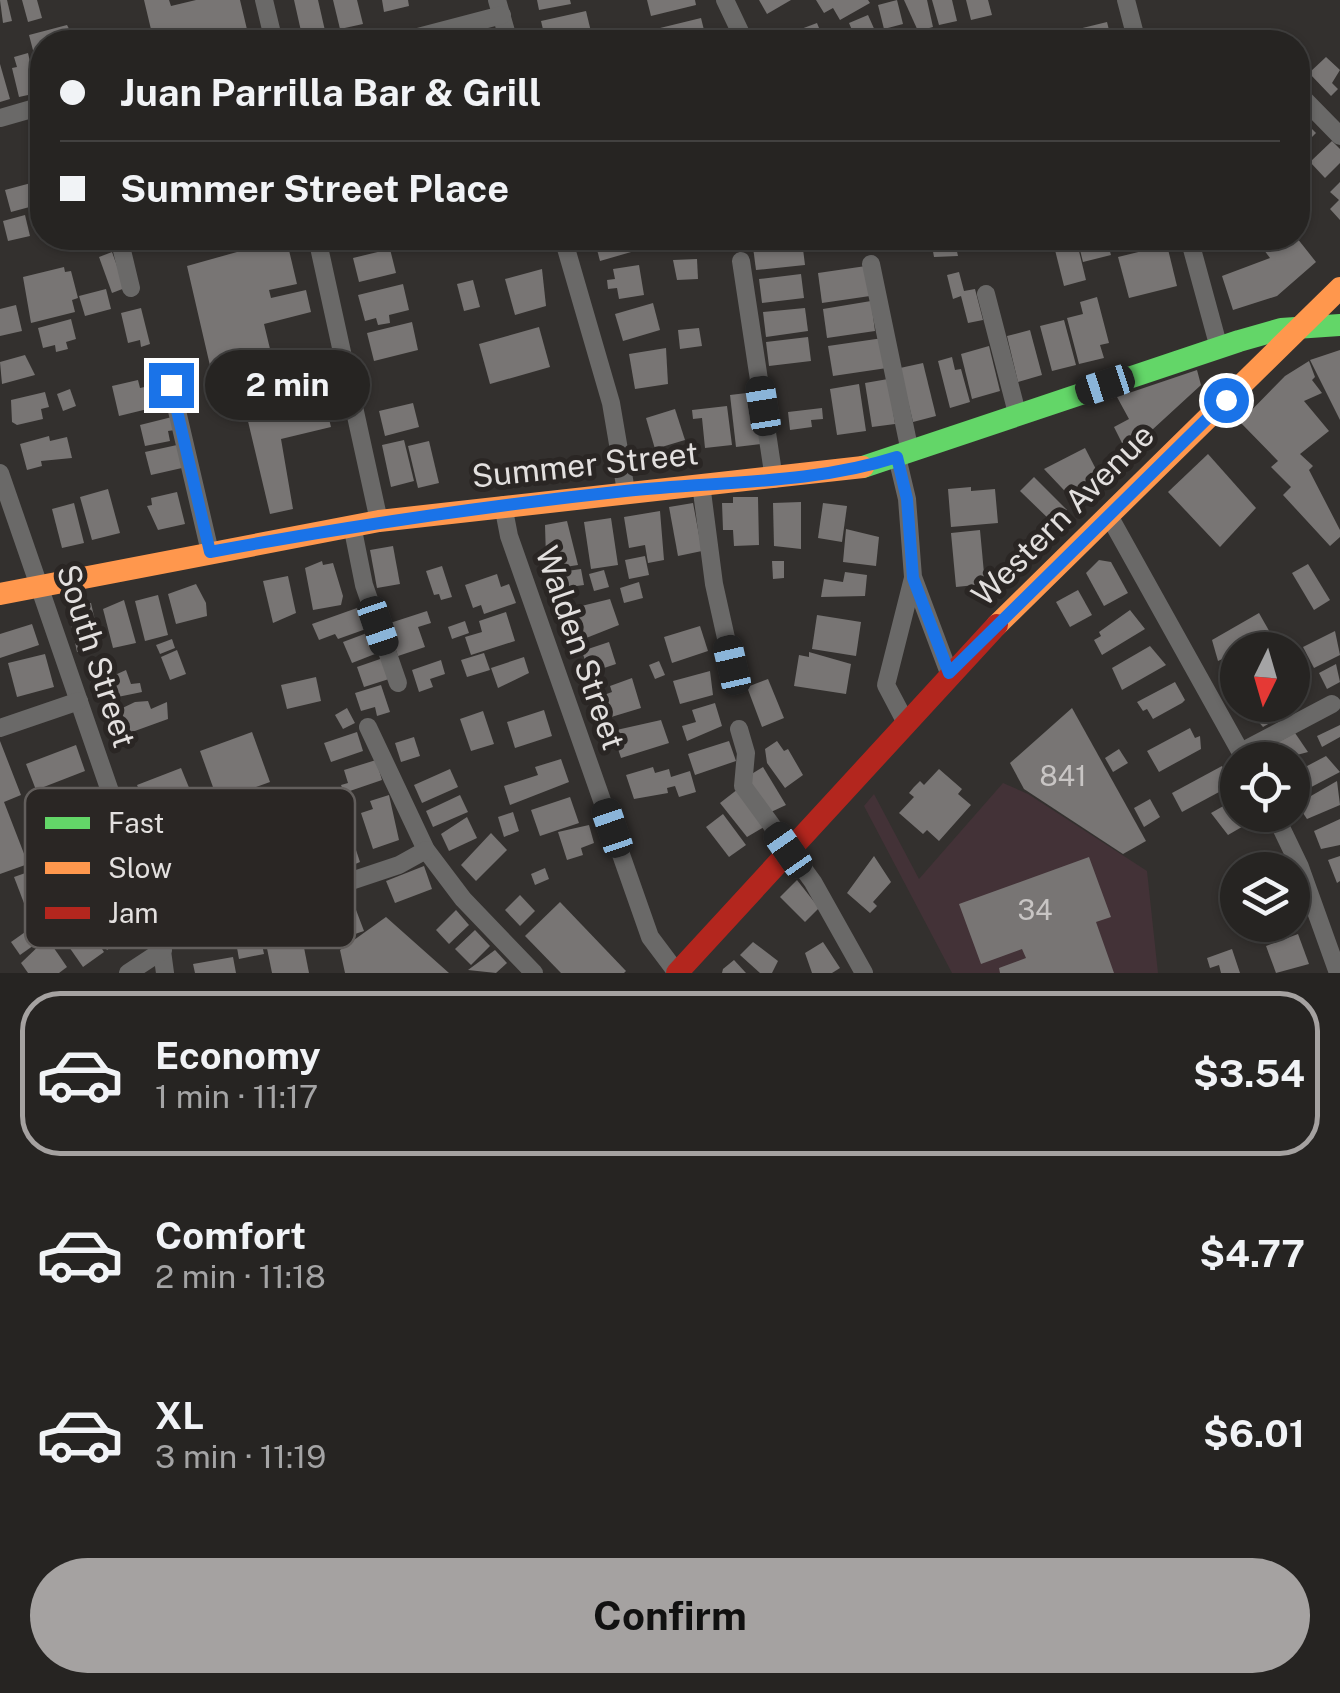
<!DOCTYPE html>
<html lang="en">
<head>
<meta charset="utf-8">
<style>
  body { margin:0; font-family:"Public Sans",sans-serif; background:#32302f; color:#f1f3f6; height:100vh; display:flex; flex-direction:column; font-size:38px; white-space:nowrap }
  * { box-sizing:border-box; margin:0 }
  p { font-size:32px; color:#a4a4a5 }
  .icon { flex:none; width:55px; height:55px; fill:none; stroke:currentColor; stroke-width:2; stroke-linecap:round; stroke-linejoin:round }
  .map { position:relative; height:973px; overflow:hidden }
  .details { display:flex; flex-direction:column; background:#262422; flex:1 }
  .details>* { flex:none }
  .hud { position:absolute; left:30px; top:30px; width:1280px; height:220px; border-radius:40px; box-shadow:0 2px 8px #0004,0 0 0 2px #424140; display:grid; align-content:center; height:220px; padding:0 30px; background:#262422 }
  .needle { width:65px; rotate:185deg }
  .fabs { position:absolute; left:1220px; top:632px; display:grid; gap:20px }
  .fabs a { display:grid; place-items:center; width:90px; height:90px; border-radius:50%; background:#262422; box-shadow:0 2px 8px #0004,0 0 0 2px #424140; font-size:50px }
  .end { position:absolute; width:45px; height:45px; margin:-22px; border:12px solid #1a73e8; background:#fff; box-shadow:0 0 0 5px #fff }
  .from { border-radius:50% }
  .bubble { position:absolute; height:70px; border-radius:35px; background:#262422; box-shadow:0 2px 8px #0004,0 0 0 2px #424140; font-size:32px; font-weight:700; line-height:70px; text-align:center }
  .car { position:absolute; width:30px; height:60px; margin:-30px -15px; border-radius:12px; box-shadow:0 0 8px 2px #0007; background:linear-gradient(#222 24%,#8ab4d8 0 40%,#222 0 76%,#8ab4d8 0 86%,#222 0) }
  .hud b { display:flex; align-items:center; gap:35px; height:95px; font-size:38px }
  .hud b+b { border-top:2px solid #424140 }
  .hud i { width:25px; height:25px; background:#f1f3f6 }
  ul { padding:18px 0 0; list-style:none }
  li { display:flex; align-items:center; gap:30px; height:165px; margin:0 20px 15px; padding:0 10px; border:5px solid transparent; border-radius:40px }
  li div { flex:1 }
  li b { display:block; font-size:38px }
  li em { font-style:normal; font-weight:700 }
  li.on { border-color:#a5a2a1 }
  li>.icon { width:90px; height:90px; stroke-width:1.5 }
  .cta { display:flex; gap:20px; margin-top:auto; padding:20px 30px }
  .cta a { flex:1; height:115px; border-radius:60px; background:#a5a2a1; color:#111; font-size:40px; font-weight:700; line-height:115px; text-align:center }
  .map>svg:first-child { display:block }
  .education { fill:#433237 }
  .building { fill:#787574 }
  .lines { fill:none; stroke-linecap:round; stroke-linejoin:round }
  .street { stroke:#6a6968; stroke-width:18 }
  .fast { stroke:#63d668; stroke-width:22 }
  .slow { stroke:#ff974d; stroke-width:22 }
  .jam { stroke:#b3261e; stroke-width:22 }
  .route { stroke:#1a73e8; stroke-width:12 }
  .labels { text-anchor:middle; stroke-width:10; stroke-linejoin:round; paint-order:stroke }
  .number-label { font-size:28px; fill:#c8c5c4 }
  .street-label { font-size:32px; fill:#e3e0df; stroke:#2a2624 }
  .key { fill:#2a2624; stroke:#625e5c; stroke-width:2.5 }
  .key-label { font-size:28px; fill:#e3e0df }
</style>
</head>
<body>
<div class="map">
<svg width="1340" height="973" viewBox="0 0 1340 973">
  <rect width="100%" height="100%" fill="#33302e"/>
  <polygon class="education" points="1003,783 1028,794 1147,871 1158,973 952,973 864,806 874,794 919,879"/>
  <g class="building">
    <polygon points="0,0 7,0 12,21 3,23"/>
    <polygon points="22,0 37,0 42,18 28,22"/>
    <polygon points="144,0 169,0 171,6 196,0 240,0 250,42 154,42"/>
    <polygon points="294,0 318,0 326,35 303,40"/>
    <polygon points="333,0 357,0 363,24 340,29"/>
    <polygon points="382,0 408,0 409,6 384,12"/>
    <polygon points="537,0 570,0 571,4 539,10"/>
    <polygon points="647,0 695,0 696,5 651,16"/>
    <polygon points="759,0 791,0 767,14"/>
    <polygon points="816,0 868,0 870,3 840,20 833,8 824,13"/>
    <polygon points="897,0 903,24 884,29 878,5"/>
    <polygon points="904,0 927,0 933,27 918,31"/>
    <polygon points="932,0 952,0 957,21 939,25"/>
    <polygon points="966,0 988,0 992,15 971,20"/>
    <polygon points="586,11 593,40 546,42 541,21"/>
    <polygon points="868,15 880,42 869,42 867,38 857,42 849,23"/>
    <polygon points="701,18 707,42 663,42 660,28"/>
    <polygon points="1107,22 1112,42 1060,42 1058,34"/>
    <polygon points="817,23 823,38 806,42 801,29"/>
    <polygon points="67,25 76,42 42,42 42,52 34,54 29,35"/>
    <polygon points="28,53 37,93 19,97 12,68 17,67 14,57"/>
    <polygon points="1326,57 1340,70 1332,83 1338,89 1331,96 1309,73"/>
    <polygon points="0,64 10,99 0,102"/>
    <polygon points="1298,115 1316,133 1298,151"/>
    <polygon points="1332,141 1340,149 1340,163 1325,178 1310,162"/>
    <polygon points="1340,182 1340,220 1330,209 1339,200 1330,192"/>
    <polygon points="31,183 37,205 11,212 5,190"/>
    <polygon points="25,215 30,236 8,241 3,221"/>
    <polygon points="234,238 294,238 296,245 288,246 297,284 269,290 271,298 306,290 311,312 264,324 278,382 217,396 187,266 237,252"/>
    <polygon points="594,238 642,238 645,248 600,261"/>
    <polygon points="937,238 954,238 958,256 934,257 932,246 938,245"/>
    <polygon points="956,238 972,238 975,248 960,252"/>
    <polygon points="1077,238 1106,238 1111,255 1083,262"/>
    <polygon points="1122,238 1163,238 1164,239 1124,246"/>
    <polygon points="1265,238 1297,238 1316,262 1277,296 1233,310 1222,276 1270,258 1258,242"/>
    <polygon points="802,241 805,265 756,270 753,247"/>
    <polygon points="1068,242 1070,249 1078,247 1086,280 1064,286 1054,246"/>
    <polygon points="1167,245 1177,286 1129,298 1118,257"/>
    <polygon points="390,249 396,273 359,282 353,258"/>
    <polygon points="112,252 125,288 112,293 99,257"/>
    <polygon points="697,259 698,279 677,280 673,260"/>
    <polygon points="639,265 644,295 619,299 617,288 608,289 607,280 615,279 613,269"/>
    <polygon points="866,266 870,296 822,303 818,273"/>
    <polygon points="64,267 65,272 71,271 78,298 72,300 75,312 31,323 23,277"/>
    <polygon points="542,269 546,306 515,315 505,279"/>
    <polygon points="959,272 964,291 975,289 983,320 968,323 961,296 953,299 947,275"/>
    <polygon points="801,274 804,298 762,303 759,279"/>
    <polygon points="473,280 480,307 464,311 457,284"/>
    <polygon points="403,284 409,310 389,315 390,323 378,325 376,318 365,321 358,295"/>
    <polygon points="106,289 111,309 85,316 79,296"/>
    <polygon points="1097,297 1109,343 1100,345 1104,358 1079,364 1067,318 1083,314 1080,302"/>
    <polygon points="871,301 875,331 827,338 823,309"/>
    <polygon points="653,303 660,330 623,341 615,314"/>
    <polygon points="16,305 22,331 0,336 0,309"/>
    <polygon points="141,308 150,344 141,347 140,340 128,343 121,313"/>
    <polygon points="805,308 808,331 766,337 763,312"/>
    <polygon points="71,319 76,339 66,342 68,349 56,352 55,345 43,348 38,328"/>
    <polygon points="1064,320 1076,365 1052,371 1040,326"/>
    <polygon points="412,322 418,350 374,361 367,333"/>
    <polygon points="539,327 550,367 490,384 479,344"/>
    <polygon points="699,328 702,346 680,349 678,330"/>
    <polygon points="1030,330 1042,375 1018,382 1007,336"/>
    <polygon points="808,337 811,361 769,366 766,342"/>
    <polygon points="883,338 887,368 833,376 828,346"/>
    <polygon points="989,346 1000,391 972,399 961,354"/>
    <polygon points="666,348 668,384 635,389 629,354"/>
    <polygon points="1340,350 1340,420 1310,360"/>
    <polygon points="25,355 35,375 2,384 0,362"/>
    <polygon points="952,357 955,370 961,369 970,402 950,408 938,361"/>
    <polygon points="1309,361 1315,377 1312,380 1322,393 1304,401 1329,431 1300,454 1313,466 1309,470 1340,530 1340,537 1330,546 1283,495 1291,487 1271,467 1278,461 1240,422 1285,376"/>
    <polygon points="923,363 936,416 913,422 900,368"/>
    <polygon points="1197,370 1201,385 1140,441 1137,436 1122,443 1114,427 1129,419 1117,397"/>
    <polygon points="319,378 331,427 281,439 293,509 270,514 242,396"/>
    <polygon points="888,379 895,424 872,427 865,383"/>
    <polygon points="138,380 140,388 158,384 164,405 119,416 112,386"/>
    <polygon points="859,384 866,431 837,435 830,389"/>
    <polygon points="70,389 76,406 63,411 57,394"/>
    <polygon points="45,392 49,407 41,409 43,419 17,425 12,422 11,400"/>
    <polygon points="755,392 761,444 736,447 730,395"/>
    <polygon points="413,403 419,427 385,436 379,411"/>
    <polygon points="727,406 732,445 705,448 702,418 693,419 692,410"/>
    <polygon points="822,408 823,419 811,420 812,427 790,430 788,412"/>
    <polygon points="675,409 685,440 655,449 646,418"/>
    <polygon points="172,417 175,430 168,431 170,441 145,446 140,425"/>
    <polygon points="49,436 50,441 67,437 72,458 41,461 42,466 27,470 20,444"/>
    <polygon points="404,440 414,481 391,487 382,445"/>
    <polygon points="429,441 439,483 418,488 408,446"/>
    <polygon points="177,445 182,468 151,475 145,452"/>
    <polygon points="1085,448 1101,479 1078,505 1044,469"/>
    <polygon points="1208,454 1256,508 1220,547 1168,492"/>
    <polygon points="1034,477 1067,510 1054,524 1020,491"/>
    <polygon points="971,487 971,491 995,489 998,523 951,527 948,489"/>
    <polygon points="108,489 120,533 92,540 80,497"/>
    <polygon points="177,492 185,524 158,530 147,506 152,505 151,498"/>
    <polygon points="733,497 758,497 759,545 734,546 733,530 723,530 722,503 733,503"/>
    <polygon points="801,502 801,549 774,546 773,503"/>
    <polygon points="74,503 84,543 62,548 52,509"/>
    <polygon points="693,503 702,551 678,556 669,507"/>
    <polygon points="823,503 847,506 842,542 818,538"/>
    <polygon points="660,511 664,560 648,563 645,545 629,548 624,517"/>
    <polygon points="611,518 618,565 591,569 584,522"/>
    <polygon points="567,521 578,565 552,569 550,557 546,558 545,525"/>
    <polygon points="846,529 879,537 876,566 843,562"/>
    <polygon points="980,530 985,584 956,587 951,533"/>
    <polygon points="393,546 400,584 377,588 370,550"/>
    <polygon points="645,556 649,575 629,579 625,560"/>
    <polygon points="1099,560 1111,562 1128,593 1104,606 1086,573"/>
    <polygon points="322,561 323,565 333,563 343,596 341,605 313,610 305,568"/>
    <polygon points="772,561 784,561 784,578 773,579"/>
    <polygon points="1308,564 1330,600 1314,610 1292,573"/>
    <polygon points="442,566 452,597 441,600 439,594 434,595 426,571"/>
    <polygon points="581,569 584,585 562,588 560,572"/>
    <polygon points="604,570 609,587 594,591 589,574"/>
    <polygon points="845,572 867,575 865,596 821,597 824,579 843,582"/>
    <polygon points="497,574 501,587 509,584 516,603 484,614 481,605 473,608 465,585"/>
    <polygon points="288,576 296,613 273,623 263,581"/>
    <polygon points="639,582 643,598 624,603 620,588"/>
    <polygon points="196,584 206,603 207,616 176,624 168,594"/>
    <polygon points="1078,590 1092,615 1070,627 1056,602"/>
    <polygon points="158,595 168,635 145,641 135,601"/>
    <polygon points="610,599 619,625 571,644 561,611"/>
    <polygon points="124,600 136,643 113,648 103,609"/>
    <polygon points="91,603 101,647 77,652 68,609"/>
    <polygon points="357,608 366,629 338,639 335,634 319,640 312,624"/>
    <polygon points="1130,610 1145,629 1102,655 1094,640 1101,636 1099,632"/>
    <polygon points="427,611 431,623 418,627 425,647 398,656 387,624"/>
    <polygon points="506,612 515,641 471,655 465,637 482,632 479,621"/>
    <polygon points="1259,613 1272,636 1218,661 1212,640"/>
    <polygon points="817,615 861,622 856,656 812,649"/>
    <polygon points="465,621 469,633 452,639 448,627"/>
    <polygon points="32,624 39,645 0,658 0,634"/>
    <polygon points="700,626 708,651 672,663 664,637"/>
    <polygon points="1335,631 1340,655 1314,668 1303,647"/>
    <polygon points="367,633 375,654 352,663 343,642"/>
    <polygon points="172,639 175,648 160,654 156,645"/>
    <polygon points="609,642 616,664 589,673 582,651"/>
    <polygon points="1150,646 1166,665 1122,690 1112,668"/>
    <polygon points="177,650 186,674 170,680 161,657"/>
    <polygon points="809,652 851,664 846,694 794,686 799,655 809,657"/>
    <polygon points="484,653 490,670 467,677 461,660"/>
    <polygon points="45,654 54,687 17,697 8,663"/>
    <polygon points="524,657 529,673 498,688 491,668"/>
    <polygon points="383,658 389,679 364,687 357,667"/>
    <polygon points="441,660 445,674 430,679 433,687 419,692 412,670"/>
    <polygon points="659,661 665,675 655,679 649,665"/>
    <polygon points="1336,664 1340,682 1327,689 1319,673"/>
    <polygon points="126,670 131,684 140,683 142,692 103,700 97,683"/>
    <polygon points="710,671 713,695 680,704 673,681"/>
    <polygon points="316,677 321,701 287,709 281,685"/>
    <polygon points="632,678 641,708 608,718 601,696 612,692 610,686"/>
    <polygon points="768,679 784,718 762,727 747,687"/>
    <polygon points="1175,682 1185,700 1182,703 1153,719 1147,709 1143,711 1137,702"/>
    <polygon points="381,685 390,712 377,716 375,707 361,711 355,693"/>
    <polygon points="148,701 151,709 167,702 168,719 121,736 116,734 112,713 135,702"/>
    <polygon points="715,703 722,726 687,741 682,726 696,722 692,710"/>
    <polygon points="1258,705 1279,705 1284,715 1263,727 1249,711"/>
    <polygon points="347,708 355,723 343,729 335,715"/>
    <polygon points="1072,708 1146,841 1123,854 1024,789 1010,763"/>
    <polygon points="544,710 552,736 515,748 507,722"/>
    <polygon points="483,711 494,744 471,751 460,719"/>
    <polygon points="661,720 669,743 621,758 612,731"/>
    <polygon points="1340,725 1340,737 1322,747 1317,736"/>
    <polygon points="1190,728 1195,738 1200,736 1201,749 1159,772 1147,751"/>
    <polygon points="252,732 270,782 218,801 200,751"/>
    <polygon points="357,732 363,751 331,762 324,743"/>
    <polygon points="1295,733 1308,752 1278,760 1273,745"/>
    <polygon points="414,737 420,756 401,762 395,743"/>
    <polygon points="0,741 21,795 4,802 28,864 0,874"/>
    <polygon points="729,741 736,761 695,775 688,754"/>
    <polygon points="777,741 784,751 788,749 803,775 785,788 767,763 765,749"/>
    <polygon points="76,745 85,771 36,790 26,764"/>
    <polygon points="1119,749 1128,763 1113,772 1105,758"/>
    <polygon points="1326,756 1340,772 1296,795 1292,774"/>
    <polygon points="561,759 569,782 510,805 504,786 538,775 535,767"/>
    <polygon points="376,760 382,780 344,793 341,785 348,783 344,770"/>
    <polygon points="1222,766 1232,785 1182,812 1172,793"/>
    <polygon points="653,767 655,773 669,769 671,777 690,771 696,792 679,797 675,786 667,788 668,793 634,799 626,775"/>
    <polygon points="763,767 786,805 771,812 745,778"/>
    <polygon points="181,768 190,790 146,806 137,785"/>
    <polygon points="450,769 458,787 422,803 414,785"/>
    <polygon points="939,769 962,789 958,794 971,805 939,841 927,830 923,834 899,813 914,797 909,793 914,787 920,781 924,785"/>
    <polygon points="1337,781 1340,805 1307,819 1297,804"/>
    <polygon points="738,789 764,827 747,837 720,803"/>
    <polygon points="389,795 399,840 373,849 361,813 373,809 370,801"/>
    <polygon points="460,795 468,812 433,827 426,811"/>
    <polygon points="570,797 579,823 540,836 531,810"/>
    <polygon points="1150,799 1160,817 1144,827 1134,808"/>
    <polygon points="1234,800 1238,815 1247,824 1228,835 1211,813"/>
    <polygon points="513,812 519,831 504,837 498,817"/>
    <polygon points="723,814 746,845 729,857 706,827"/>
    <polygon points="467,817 477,838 449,851 441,834"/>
    <polygon points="1340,819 1340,845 1321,849 1314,831"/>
    <polygon points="589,825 594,843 581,848 583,855 567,860 558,832"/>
    <polygon points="337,826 344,834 350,832 360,862 353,865 355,870 336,876 321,831"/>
    <polygon points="491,833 507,850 476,881 461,865"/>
    <polygon points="874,856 891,882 873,902 877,906 870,913 847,893"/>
    <polygon points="1340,856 1340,881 1337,883 1328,860"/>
    <polygon points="1089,857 1111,917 1096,922 1114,973 1000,973 999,968 1026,958 1022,949 981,964 959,904"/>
    <polygon points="424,866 432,889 395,903 386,881"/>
    <polygon points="545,868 549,879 535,885 531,874"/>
    <polygon points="34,870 47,904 27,911 14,877"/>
    <polygon points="797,880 819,908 805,922 780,897"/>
    <polygon points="350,894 364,931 352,935 344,914 337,917 331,901"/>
    <polygon points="520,895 535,911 520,926 505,910"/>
    <polygon points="560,902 626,971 624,973 561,973 525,936"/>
    <polygon points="107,903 129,935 107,950 85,918"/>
    <polygon points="456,910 469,925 449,944 436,930"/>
    <polygon points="297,912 309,973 272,973 261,919"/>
    <polygon points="386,917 449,973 345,973 340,950"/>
    <polygon points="82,919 104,952 83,967 60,934"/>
    <polygon points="257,922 264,954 239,959 233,926"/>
    <polygon points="1255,925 1292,925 1255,938 1251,926"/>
    <polygon points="28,930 37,943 20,955 11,942"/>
    <polygon points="475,930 490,946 471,965 455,949"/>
    <polygon points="1298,934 1309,964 1276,973 1266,946"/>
    <polygon points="47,938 67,967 59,973 28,973 21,963"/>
    <polygon points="753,942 778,961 772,973 760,973 740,955"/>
    <polygon points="823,942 840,968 832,973 812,973 805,953"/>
    <polygon points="1232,949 1240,973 1221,973 1219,965 1210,968 1207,958"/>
    <polygon points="495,950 507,963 496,973 468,970"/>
    <polygon points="233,957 236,973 195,973 193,964"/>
    <polygon points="734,960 746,973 722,973 723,969"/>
  </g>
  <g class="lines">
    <g class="street">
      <polyline points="264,0 274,42"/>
      <polyline points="497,0 509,42"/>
      <polyline points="725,0 745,42"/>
      <polyline points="1126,0 1137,42"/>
      <polyline points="399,42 502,15"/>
      <polyline points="1298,93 1340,136"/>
      <polyline points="0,118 42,106"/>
      <polyline points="119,238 131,288"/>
      <polyline points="317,238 379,521"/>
      <polyline points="563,238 611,403 626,491"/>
      <polyline points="1189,238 1219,348"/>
      <polyline points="741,261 774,479"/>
      <polyline points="871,264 910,452"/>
      <polyline points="986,294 1017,413"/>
      <polyline points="171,385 210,552"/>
      <polyline points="897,457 907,499 913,577 949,673"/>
      <polyline points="0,473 160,936 165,973"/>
      <polyline points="701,484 714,584 732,665"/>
      <polyline points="503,505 509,536 650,937 677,973"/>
      <polyline points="1108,514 1245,760"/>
      <polyline points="352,525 364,585 398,683"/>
      <polyline points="905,721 886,685 913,578"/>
      <polyline points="368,727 426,850 463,899 534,973"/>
      <polyline points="0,728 79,701"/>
      <polyline points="739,729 746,753 743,786 813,882 864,973"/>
      <polyline points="1241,752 1332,704"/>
      <polyline points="1275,815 1300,867 1338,973"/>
      <polyline points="330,888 399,865 426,850"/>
      <polyline points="160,936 291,898"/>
      <polyline points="128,973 163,950"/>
    </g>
    <polyline class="fast" points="863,467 1239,341 1281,329 1340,325"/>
    <g class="slow">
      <polyline points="0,594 379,521 863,467"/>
      <polyline points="997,625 1340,288"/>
    </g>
    <polyline class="jam" points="677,973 997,625"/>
  </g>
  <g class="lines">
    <path class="route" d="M171,385L210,552C348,526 486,506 625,491C715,481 810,485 897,457L907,499L913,578L949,673L1226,400"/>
  </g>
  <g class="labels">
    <g class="number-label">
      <text x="1063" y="786">841</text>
      <text x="1035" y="920">34</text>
    </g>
    <g class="street-label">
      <text transform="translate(585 465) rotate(-6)" y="11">Summer Street</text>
      <text transform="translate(1063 515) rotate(-45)" y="11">Western Avenue</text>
      <text transform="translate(580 648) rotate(71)" y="11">Walden Street</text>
      <text transform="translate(96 656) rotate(72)" y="11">South Street</text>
    </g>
  </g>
  <rect x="25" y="788" width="330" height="160" rx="15" class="key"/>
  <rect x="45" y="817" width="45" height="12" fill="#63d668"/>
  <rect x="45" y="862" width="45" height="12" fill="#ff974d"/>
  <rect x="45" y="907" width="45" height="12" fill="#b3261e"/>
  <g class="key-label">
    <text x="108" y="833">Fast</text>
    <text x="108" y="878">Slow</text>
    <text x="108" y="923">Jam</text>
  </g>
</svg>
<div class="fabs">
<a><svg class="needle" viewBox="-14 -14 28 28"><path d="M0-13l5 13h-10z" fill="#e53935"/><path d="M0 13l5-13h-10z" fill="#a4a4a5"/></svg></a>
<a><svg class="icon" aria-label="locate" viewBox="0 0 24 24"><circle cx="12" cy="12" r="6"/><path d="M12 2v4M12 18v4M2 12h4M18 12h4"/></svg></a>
<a><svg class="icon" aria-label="layers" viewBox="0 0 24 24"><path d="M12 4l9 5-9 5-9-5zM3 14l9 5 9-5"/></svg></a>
</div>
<i class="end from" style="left:1226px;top:400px"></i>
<i class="end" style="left:171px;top:385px"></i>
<div class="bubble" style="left:205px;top:350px;width:165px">2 min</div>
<i class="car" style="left:1105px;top:385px;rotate:252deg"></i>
<i class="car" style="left:763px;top:406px;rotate:351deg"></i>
<i class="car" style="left:378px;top:626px;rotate:161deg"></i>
<i class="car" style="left:732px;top:665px;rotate:347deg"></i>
<i class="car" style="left:612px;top:828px;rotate:341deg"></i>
<i class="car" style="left:788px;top:850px;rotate:325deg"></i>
<div class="hud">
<b><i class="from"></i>Juan Parrilla Bar &amp; Grill</b>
<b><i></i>Summer Street Place</b>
</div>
</div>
<section class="details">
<ul>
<li class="on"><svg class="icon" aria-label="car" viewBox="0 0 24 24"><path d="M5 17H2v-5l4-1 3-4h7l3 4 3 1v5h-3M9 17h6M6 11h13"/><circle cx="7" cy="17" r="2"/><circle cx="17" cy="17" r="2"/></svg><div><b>Economy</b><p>1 min · 11:17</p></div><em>$3.54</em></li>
<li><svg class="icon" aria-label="car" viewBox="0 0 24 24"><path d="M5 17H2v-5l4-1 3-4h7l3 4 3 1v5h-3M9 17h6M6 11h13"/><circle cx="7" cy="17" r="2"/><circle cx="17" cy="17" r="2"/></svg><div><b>Comfort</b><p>2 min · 11:18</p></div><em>$4.77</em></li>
<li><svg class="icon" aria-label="car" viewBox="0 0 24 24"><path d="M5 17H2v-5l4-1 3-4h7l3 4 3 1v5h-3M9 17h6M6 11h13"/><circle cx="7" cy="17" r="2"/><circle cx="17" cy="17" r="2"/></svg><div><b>XL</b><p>3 min · 11:19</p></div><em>$6.01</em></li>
</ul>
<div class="cta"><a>Confirm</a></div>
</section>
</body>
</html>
